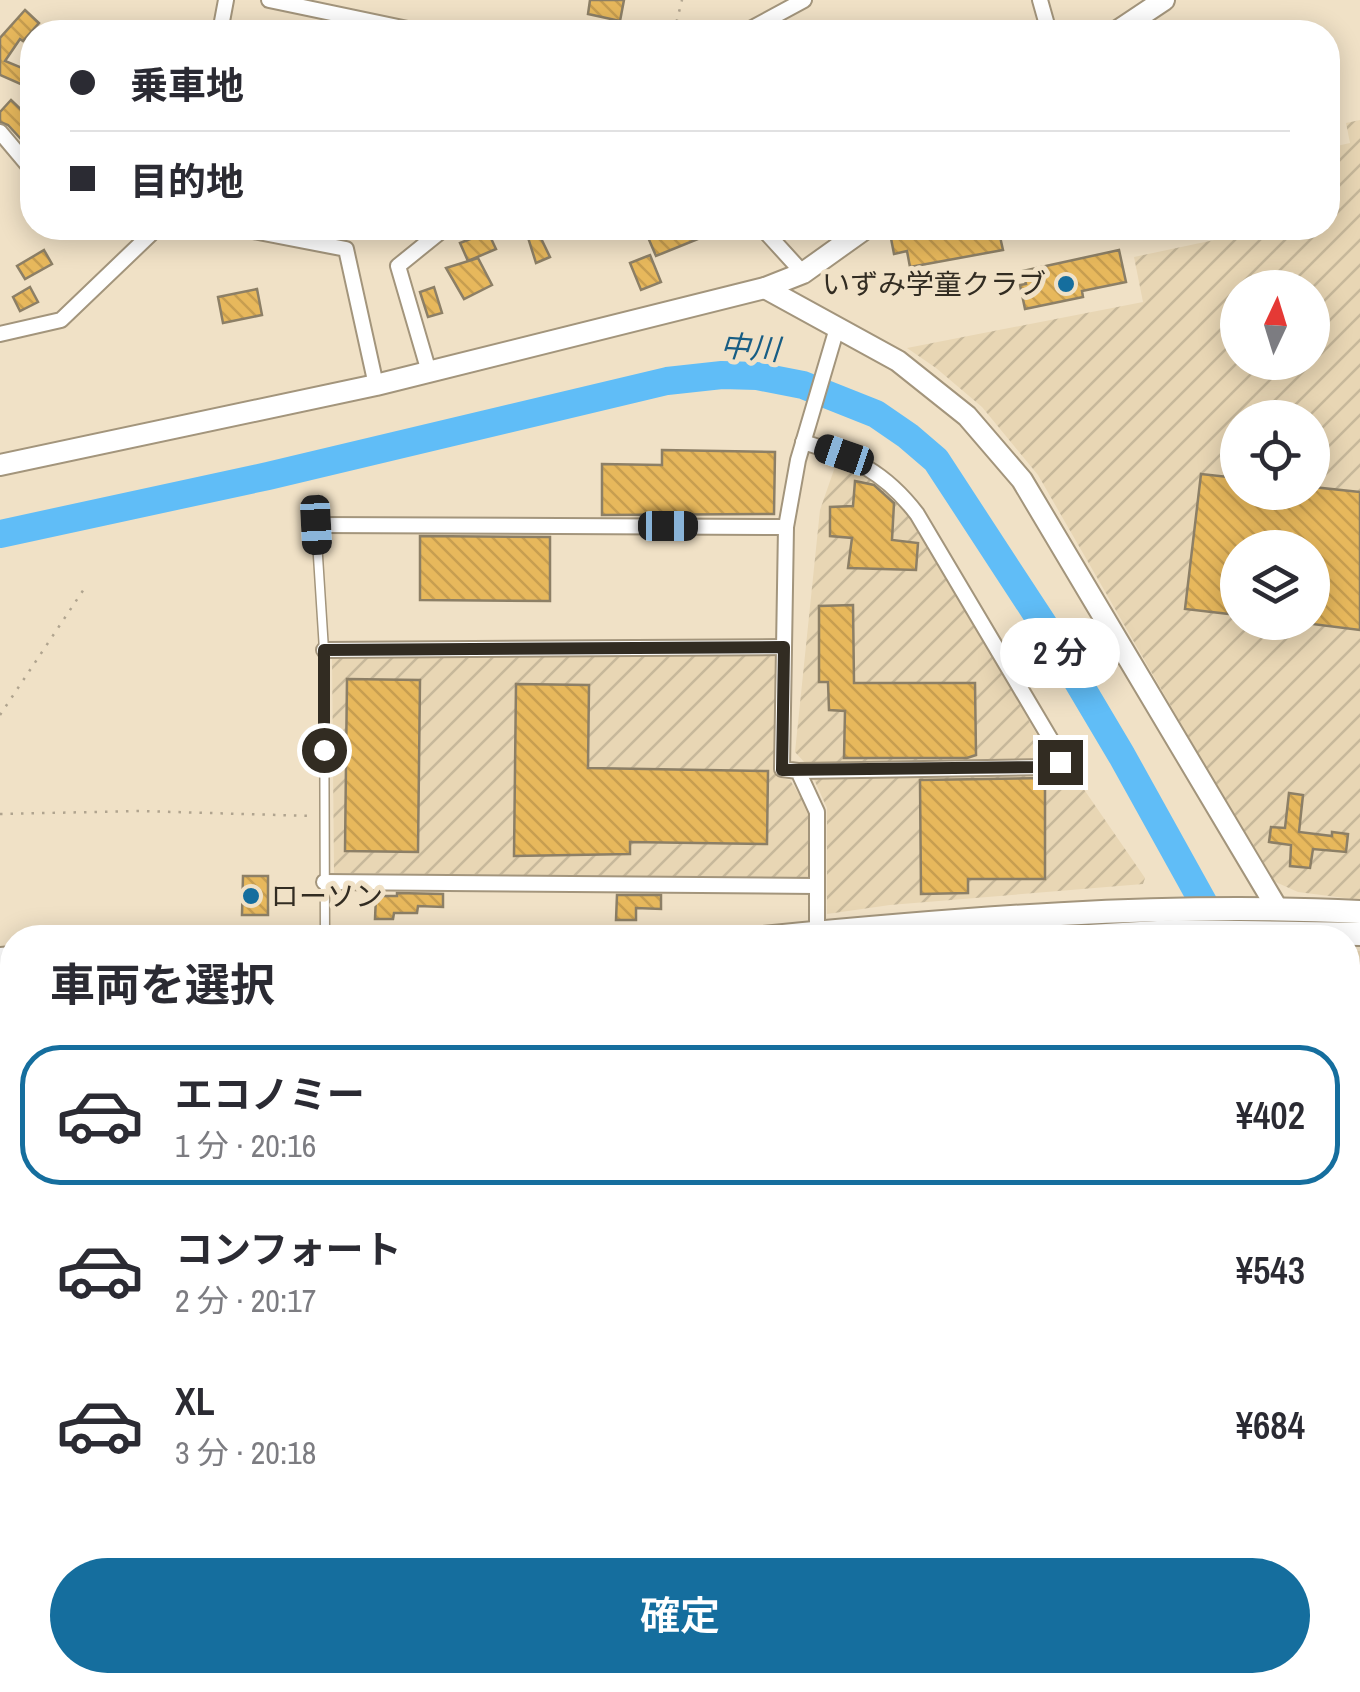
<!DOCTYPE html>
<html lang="ja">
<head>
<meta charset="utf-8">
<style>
  body { margin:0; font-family:"Archivo Narrow","Noto Sans JP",sans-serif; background:#f7f7f7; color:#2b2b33; height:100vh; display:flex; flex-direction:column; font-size:38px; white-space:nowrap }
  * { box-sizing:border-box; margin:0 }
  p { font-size:32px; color:#7c7c81 }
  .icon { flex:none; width:55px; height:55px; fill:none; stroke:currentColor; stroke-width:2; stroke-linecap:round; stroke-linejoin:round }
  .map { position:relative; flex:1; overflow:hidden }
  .drawer { position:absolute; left:0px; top:925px; width:1360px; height:768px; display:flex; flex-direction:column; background:#fff; border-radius:40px 40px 0 0; box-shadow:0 5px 25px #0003 }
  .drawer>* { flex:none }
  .top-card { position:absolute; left:20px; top:20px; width:1320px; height:220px; border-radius:40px; box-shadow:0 5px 25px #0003; display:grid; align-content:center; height:220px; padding:0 50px; background:#fff }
  .needle { width:65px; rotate:4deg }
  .controls { position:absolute; left:1220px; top:270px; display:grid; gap:20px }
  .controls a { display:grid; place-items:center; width:110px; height:110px; border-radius:50%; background:#fff; box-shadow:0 5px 25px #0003; font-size:50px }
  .end { position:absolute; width:45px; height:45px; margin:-22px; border:12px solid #322c22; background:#fff; box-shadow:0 0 0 5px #fff }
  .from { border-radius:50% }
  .bubble { position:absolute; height:70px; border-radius:35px; background:#fff; box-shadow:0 5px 25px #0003; font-size:32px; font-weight:600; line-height:70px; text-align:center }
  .car { position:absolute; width:30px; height:60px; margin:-30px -15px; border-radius:12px; box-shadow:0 0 8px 2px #0007; background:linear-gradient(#222 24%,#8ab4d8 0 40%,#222 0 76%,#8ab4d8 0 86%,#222 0) }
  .top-card b { display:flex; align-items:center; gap:35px; height:95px; font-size:38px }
  .top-card b+b { border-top:2px solid #e1e1e2 }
  .top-card i { width:25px; height:25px; background:#2b2b33 }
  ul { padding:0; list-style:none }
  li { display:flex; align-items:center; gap:30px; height:140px; margin:0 20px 15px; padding:0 30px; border:5px solid transparent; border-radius:40px }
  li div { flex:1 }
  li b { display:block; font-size:38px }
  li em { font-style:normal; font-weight:600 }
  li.on { border-color:#156e9e }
  li>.icon { width:90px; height:90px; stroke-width:1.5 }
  h2 { padding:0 50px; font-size:45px; line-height:120px }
  .cta { display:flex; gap:20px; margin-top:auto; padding:20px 50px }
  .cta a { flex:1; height:115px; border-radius:60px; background:#156e9e; color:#fff; font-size:40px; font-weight:600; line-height:115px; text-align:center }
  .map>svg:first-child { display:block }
  .industrial { fill:url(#industrial-furrows); fill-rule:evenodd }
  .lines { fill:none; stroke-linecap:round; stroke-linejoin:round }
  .river { stroke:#60bdf7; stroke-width:28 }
  .building { fill:url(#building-back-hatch); stroke:#8c7f66; stroke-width:2.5 }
  .lane-casing { stroke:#a3957c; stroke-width:11 }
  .street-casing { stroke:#a3957c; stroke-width:18 }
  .secondary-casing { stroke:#a3957c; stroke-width:24 }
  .primary-casing { stroke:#a3957c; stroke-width:26 }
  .path { stroke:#b0a48f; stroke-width:2.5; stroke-dasharray:2.5 8; stroke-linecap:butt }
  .lane { stroke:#fff; stroke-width:8 }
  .street { stroke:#fff; stroke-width:14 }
  .secondary { stroke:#fff; stroke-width:20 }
  .primary { stroke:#fff; stroke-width:22 }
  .route { stroke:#322c22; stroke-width:12 }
  .poi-dot { fill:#156e9e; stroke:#f0e1c6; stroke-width:4 }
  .labels { text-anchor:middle; stroke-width:10; stroke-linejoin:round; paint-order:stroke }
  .poi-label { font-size:28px; fill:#322c22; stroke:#f0e1c6; text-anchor:end }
  .water-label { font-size:30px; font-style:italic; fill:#175d84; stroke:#f0e1c6 }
</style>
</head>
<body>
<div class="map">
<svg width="1360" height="1692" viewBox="0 0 1360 1692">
  <defs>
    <pattern id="industrial-furrows" width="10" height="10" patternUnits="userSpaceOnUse" patternTransform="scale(2.5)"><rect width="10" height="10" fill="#e8d6b4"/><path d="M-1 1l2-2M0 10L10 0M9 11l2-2" fill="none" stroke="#c7b89a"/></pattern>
    <pattern id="building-back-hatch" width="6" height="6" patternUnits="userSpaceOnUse" patternTransform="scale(2.5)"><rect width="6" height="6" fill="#e7b85c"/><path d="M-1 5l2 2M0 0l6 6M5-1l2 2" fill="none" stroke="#c79e50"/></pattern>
  </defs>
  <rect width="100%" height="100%" fill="#f0e1c6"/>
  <g class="industrial">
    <path d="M1360,120V900L1298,892L1271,880L1038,475L982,407L936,368L907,348L1143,302L1134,257L1252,232V228H1328V148L1350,143L1346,123ZM1238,288H1312V362H1238ZM1238,418H1312V492H1238ZM1238,548H1312V622H1238Z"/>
    <polygon points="836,464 876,479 912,516 1044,747 1038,760 806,764 795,752 820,510"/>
    <polygon points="332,654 775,655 777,777 790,780 808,809 808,878 334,873"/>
    <polygon points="1072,772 1145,878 1143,884 890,905 827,914 827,808 813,777"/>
    <polygon points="1348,951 1360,951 1360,1044 1348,1035"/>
    <polygon points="1348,1097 1360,1101 1360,1355 1348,1353"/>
    <polygon points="1348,1378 1360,1380 1360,1692 1062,1692 1063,1680 1348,1680"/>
    <polygon points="746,1680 1027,1680 1030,1684 1030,1692 731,1692"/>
  </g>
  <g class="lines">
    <g class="river">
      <polyline points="0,534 268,476 667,381 722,375 757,376 803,385 876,414 908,436 936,460 1049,633 1122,756 1218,929"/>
      <polyline points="1348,1070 1360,1076"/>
    </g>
  </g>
  <g class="building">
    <polygon points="590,0 624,0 620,21 588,14"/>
    <polygon points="25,10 39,23 23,41 20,39 5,61 32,72 32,89 0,75 0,38"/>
    <polygon points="11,100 32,120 32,151 8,125 0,122 0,112"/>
    <polygon points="525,228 536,228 550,257 536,263"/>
    <polygon points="644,228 725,228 656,256"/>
    <polygon points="889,228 935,228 937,235 962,230 962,228 998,228 1003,250 910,267 907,251 894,254"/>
    <polygon points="488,232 496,249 468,261 460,243"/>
    <polygon points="44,250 52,264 25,279 17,266"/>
    <polygon points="1119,250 1126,282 1082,291 1083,297 1025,309 1020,285 1026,284 1023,271"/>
    <polygon points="650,255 661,282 641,290 630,263"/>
    <polygon points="478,258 492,285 464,299 446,268"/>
    <polygon points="30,287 38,302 20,311 13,297"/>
    <polygon points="434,287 442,313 428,317 420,292"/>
    <polygon points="257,289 262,315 223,323 218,297"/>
    <polygon points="662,450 775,452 774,514 602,515 602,464 662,465"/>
    <polygon points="1201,474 1238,478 1238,492 1312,492 1312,487 1360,492 1360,630 1312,624 1312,548 1238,548 1238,615 1185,609"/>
    <polygon points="855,481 874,485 894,503 892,540 918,543 916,570 848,568 852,538 830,536 830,507 853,506"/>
    <polygon points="420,536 550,537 550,601 420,600"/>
    <polygon points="853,605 854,683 975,683 976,755 967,758 844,758 845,711 829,710 828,682 819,682 819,606"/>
    <polygon points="347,679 420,680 418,852 345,851"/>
    <polygon points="516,684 589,685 588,768 768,771 767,844 630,842 630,854 514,856"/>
    <polygon points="1045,778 1045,879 968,879 968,893 921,894 920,780"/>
    <polygon points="1289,793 1303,795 1299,832 1332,836 1332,832 1348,834 1346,852 1313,849 1310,868 1290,866 1291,845 1269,842 1271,827 1285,828"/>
    <polygon points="243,876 268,876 268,915 242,915"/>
    <polygon points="397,893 443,894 443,907 418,906 417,913 394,913 393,919 375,919 376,896 397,896"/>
    <polygon points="617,895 661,895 661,909 636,908 636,920 616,920"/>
    <polygon points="958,1680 1000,1680 999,1692 958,1689"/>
  </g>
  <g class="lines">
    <defs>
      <g id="lane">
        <polyline points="316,525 324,650 325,938"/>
        <polyline points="0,1353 12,1353"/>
      </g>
      <g id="street">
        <polyline points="269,0 422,32"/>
        <polyline points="1040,0 1049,32"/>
        <polyline points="220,32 226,0"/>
        <polyline points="745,32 804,0"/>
        <polyline points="0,132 32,170"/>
        <polyline points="238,228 346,249 376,385"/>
        <polyline points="762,228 803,273"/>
        <polyline points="0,334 61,320 157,228"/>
        <polyline points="429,372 398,266 445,228"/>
        <polyline points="316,525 786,527"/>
        <polyline points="324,650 784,647"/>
        <path d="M798,771L1046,767L1060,762L1057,750L917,514C885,472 853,457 803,442"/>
        <polyline points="324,882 816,886"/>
        <polyline points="817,932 817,812 798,771 782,769 786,527 798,460 837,328"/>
        <polyline points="0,1171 12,1176"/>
        <polyline points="0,1586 12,1586"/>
        <polyline points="709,1692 726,1680"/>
      </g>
      <g id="secondary">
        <polyline points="1116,32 1164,0"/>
        <polyline points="765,288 898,361 967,416 1022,480 1277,908"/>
        <polyline points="0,465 376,385 765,288 803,273 866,228"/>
        <polyline points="1348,1367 1360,1368"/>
        <polyline points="1043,1692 1044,1680"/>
      </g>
      <g id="primary">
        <polyline points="74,938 243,938"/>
        <path d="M762,938C960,919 1160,902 1360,912"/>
        <polyline points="1055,938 1175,931 1360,934"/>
        <polyline points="0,959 12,958"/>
      </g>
    </defs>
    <use href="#lane" class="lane-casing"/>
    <use href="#street" class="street-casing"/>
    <use href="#secondary" class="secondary-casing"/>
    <use href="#primary" class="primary-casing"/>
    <g class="path">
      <polyline points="674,32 682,0"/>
      <polyline points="0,715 86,586"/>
      <polyline points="0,814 140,811 313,816"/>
      <polyline points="0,1014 12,1078"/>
      <polyline points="26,1692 26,1680"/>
      <polyline points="322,1692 322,1680"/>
    </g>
    <use href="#lane" class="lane"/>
    <use href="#street" class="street"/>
    <use href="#secondary" class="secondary"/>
    <use href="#primary" class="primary"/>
  </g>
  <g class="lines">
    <polyline class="route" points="324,750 324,650 784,647 782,770 1046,767 1060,762"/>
  </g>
  <g class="poi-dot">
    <circle cx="1066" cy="284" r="10"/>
    <circle cx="251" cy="896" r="10"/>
  </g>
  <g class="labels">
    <g class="poi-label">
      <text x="1046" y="294">いずみ学童クラブ</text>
      <text x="271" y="906" text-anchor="start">ローソン</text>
    </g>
    <g class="water-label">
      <text transform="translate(750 348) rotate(4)" y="10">中川</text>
    </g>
  </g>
</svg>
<div class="controls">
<a><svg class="needle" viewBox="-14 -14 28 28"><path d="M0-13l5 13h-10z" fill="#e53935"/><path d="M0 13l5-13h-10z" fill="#7c7c81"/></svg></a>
<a><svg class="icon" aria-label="locate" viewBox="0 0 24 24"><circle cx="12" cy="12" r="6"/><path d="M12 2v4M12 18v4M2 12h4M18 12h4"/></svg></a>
<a><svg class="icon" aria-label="layers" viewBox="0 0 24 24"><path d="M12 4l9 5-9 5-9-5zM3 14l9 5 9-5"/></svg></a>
</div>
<i class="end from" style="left:324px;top:750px"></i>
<i class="end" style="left:1060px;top:762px"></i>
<div class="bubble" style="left:1000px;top:618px;width:120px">2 分</div>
<i class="car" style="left:844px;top:455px;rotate:289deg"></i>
<i class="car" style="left:316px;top:525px;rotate:177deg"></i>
<i class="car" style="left:668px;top:526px;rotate:90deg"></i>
<div class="top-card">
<b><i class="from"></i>乗車地</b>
<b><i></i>目的地</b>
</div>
<section class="drawer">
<h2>車両を選択</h2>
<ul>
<li class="on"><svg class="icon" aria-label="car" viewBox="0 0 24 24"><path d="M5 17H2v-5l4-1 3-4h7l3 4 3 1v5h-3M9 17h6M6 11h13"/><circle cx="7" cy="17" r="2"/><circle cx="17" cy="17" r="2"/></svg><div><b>エコノミー</b><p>1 分 · 20:16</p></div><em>¥402</em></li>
<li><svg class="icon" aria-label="car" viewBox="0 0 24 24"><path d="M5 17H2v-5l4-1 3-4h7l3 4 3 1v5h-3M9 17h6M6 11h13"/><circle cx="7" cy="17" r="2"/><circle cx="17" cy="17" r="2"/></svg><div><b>コンフォート</b><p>2 分 · 20:17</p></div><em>¥543</em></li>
<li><svg class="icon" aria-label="car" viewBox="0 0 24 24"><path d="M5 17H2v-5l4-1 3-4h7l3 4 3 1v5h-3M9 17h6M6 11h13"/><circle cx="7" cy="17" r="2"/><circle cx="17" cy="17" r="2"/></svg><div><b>XL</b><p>3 分 · 20:18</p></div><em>¥684</em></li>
</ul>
<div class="cta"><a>確定</a></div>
</section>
</div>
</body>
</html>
